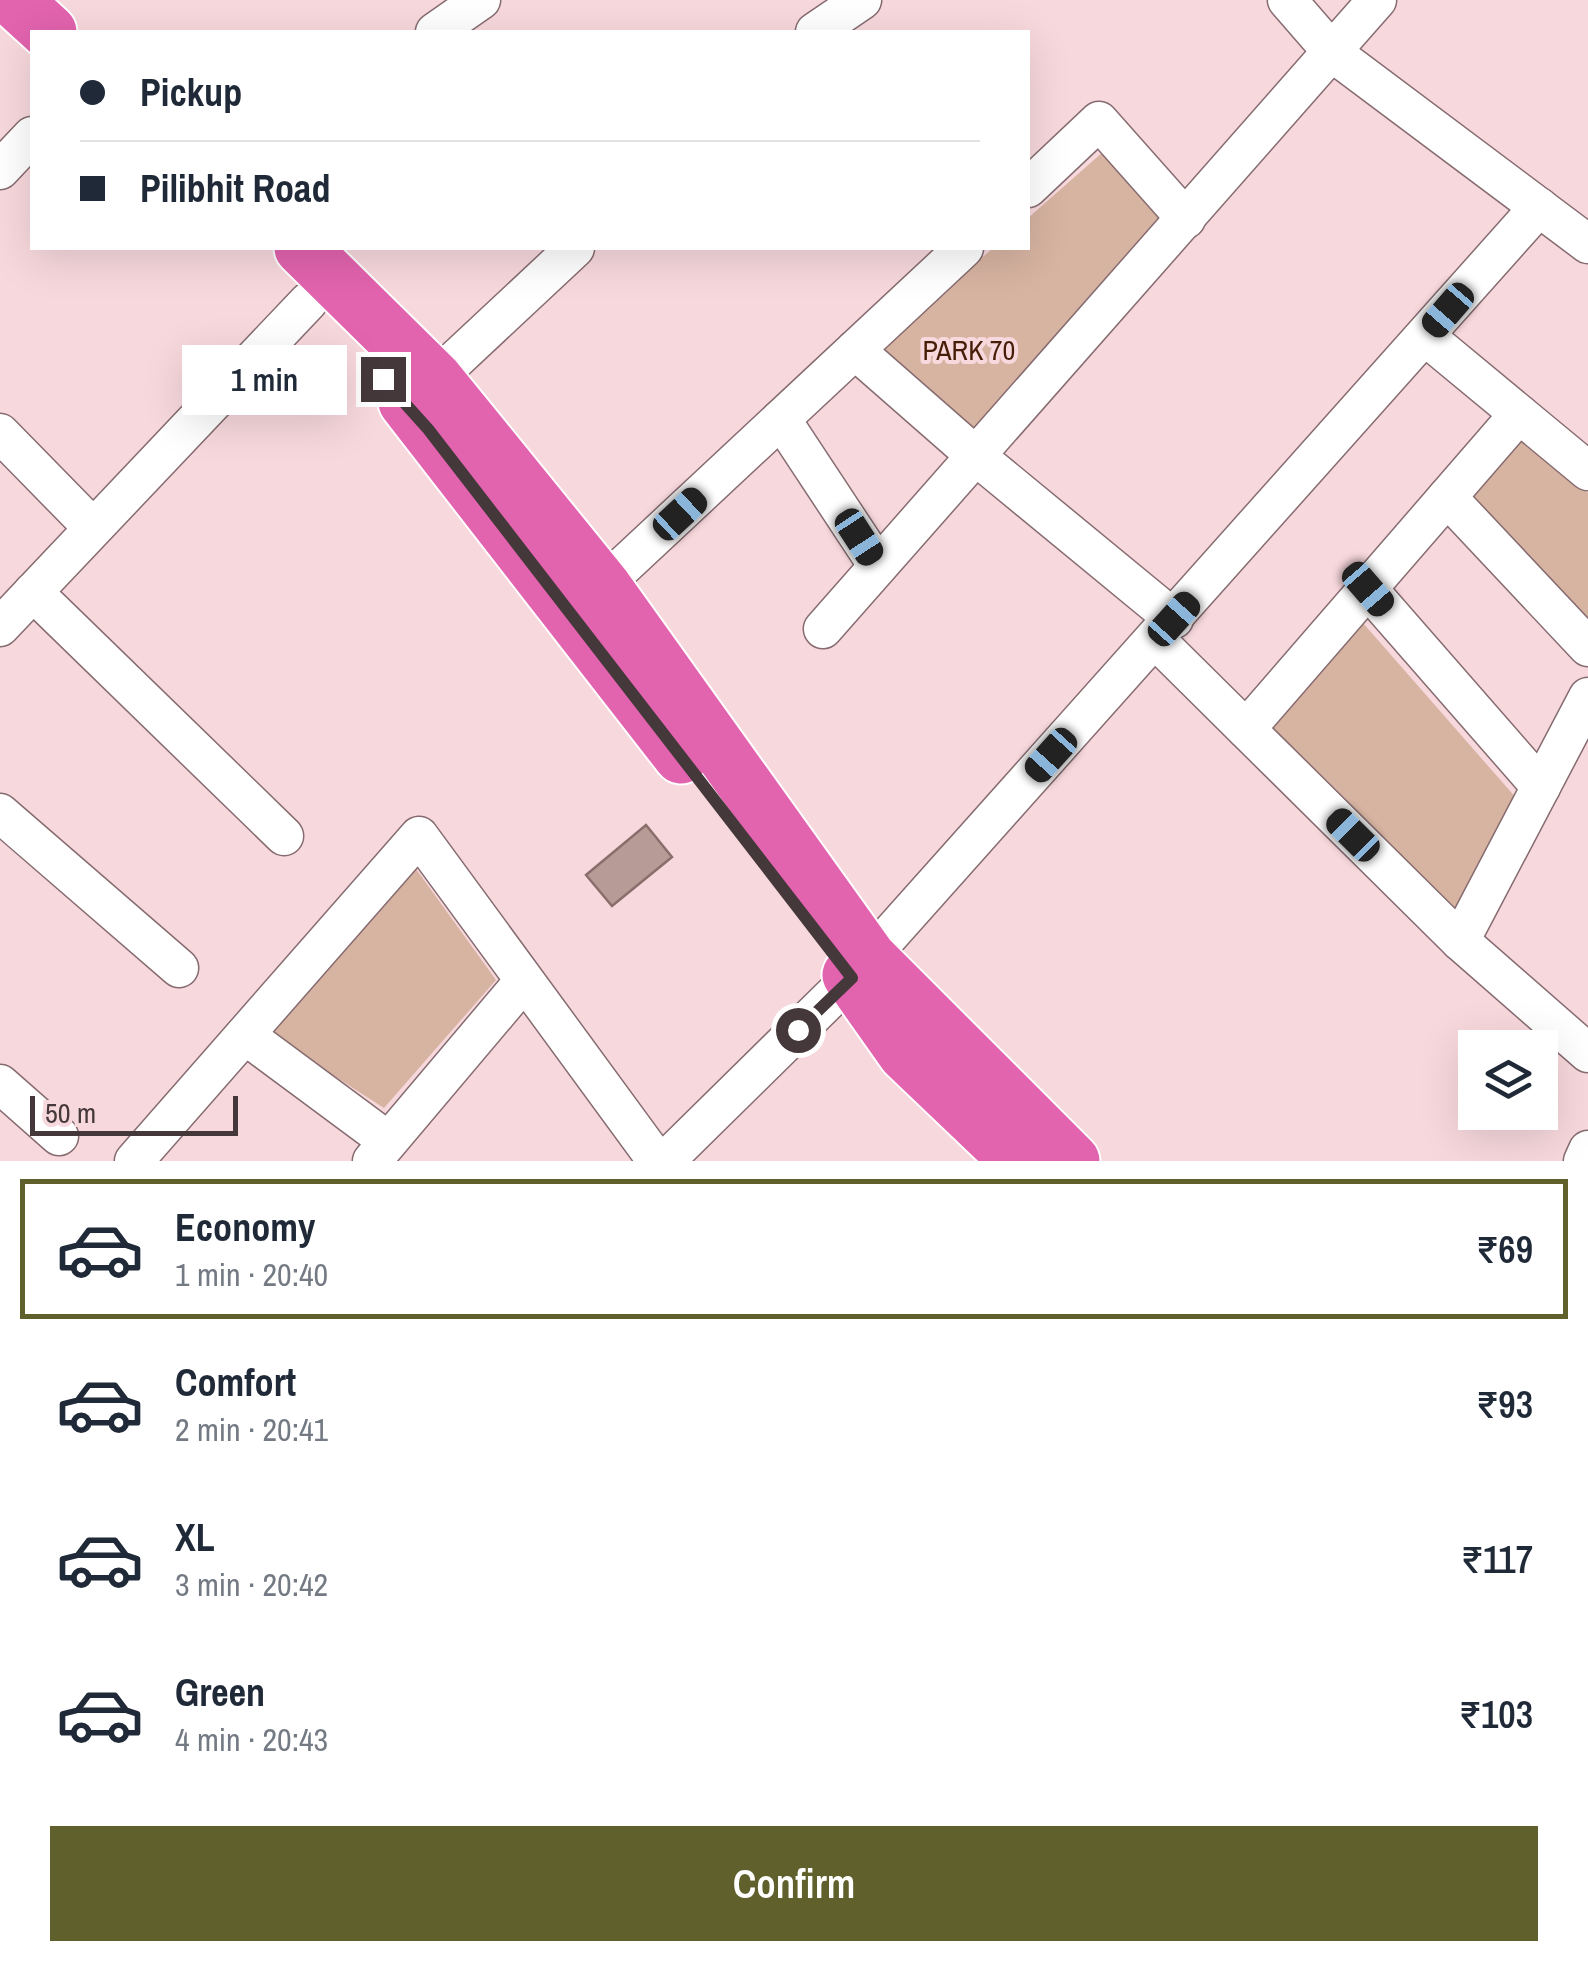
<!DOCTYPE html>
<html lang="en">
<head>
<meta charset="utf-8">
<style>
  body { margin:0; font-family:"Archivo Narrow",sans-serif; background:#f2f2f3; color:#1f2937; height:100vh; display:flex; flex-direction:column; font-size:38px; white-space:nowrap }
  * { box-sizing:border-box; margin:0 }
  p { font-size:32px; color:#747a83 }
  .icon { flex:none; width:55px; height:55px; fill:none; stroke:currentColor; stroke-width:2; stroke-linecap:round; stroke-linejoin:round }
  .map { position:relative; height:1161px; overflow:hidden }
  .panel { display:flex; flex-direction:column; background:#fff; flex:1 }
  .panel>* { flex:none }
  .banner { position:absolute; left:30px; top:30px; width:1000px; height:220px; border-radius:0px; box-shadow:0 10px 40px #0002; display:grid; align-content:center; height:220px; padding:0 50px; background:#fff }
  .buttons { position:absolute; left:1458px; top:1030px; display:grid; gap:20px }
  .buttons a { display:grid; place-items:center; width:100px; height:100px; border-radius:0px; background:#fff; box-shadow:0 10px 40px #0002; font-size:50px }
  .scale { position:absolute; left:30px; bottom:25px; width:208px; box-sizing:border-box; padding-left:10px; border:5px solid #44383a; border-top:0; font-size:28px; line-height:35px; white-space:nowrap; color:#44383a; -webkit-text-stroke:8px #f7d8dd; paint-order:stroke }
  .end { position:absolute; width:45px; height:45px; margin:-22px; border:12px solid #44383a; background:#fff; box-shadow:0 0 0 5px #fff }
  .from { border-radius:50% }
  .bubble { position:absolute; height:70px; border-radius:0px; background:#fff; box-shadow:0 10px 40px #0002; font-size:32px; font-weight:600; line-height:70px; text-align:center }
  .car { position:absolute; width:30px; height:60px; margin:-30px -15px; border-radius:12px; box-shadow:0 0 8px 2px #0007; background:linear-gradient(#222 24%,#8ab4d8 0 40%,#222 0 76%,#8ab4d8 0 86%,#222 0) }
  .banner b { display:flex; align-items:center; gap:35px; height:95px; font-size:38px }
  .banner b+b { border-top:2px solid #e0e1e3 }
  .banner i { width:25px; height:25px; background:#1f2937 }
  ul { padding:18px 0 0; list-style:none }
  li { display:flex; align-items:center; gap:30px; height:140px; margin:0 20px 15px; padding:0 30px; border:5px solid transparent; border-radius:0px }
  li div { flex:1 }
  li b { display:block; font-size:38px }
  li em { font-style:normal; font-weight:600 }
  li.active { border-color:#60602d }
  li>.icon { width:90px; height:90px; stroke-width:1.5 }
  .button { display:flex; gap:20px; margin-top:auto; padding:20px 50px }
  .button a { flex:1; height:115px; border-radius:0px; background:#60602d; color:#fff; font-size:40px; font-weight:600; line-height:115px; text-align:center }
  .map>svg:first-child { display:block }
  .green { fill:#d7b3a1 }
  .building { fill:#b79b97; stroke:#896f6b; stroke-width:2.5 }
  .lines { fill:none; stroke-linecap:round; stroke-linejoin:round }
  .minor-casing { stroke:#866c70; stroke-width:41 }
  .highway-casing { stroke:#fff; stroke-width:59 }
  .minor { stroke:#fff; stroke-width:38 }
  .highway { stroke:#e263ae; stroke-width:55 }
  .route { stroke:#44383a; stroke-width:12 }
  .labels { text-anchor:middle; stroke-width:8; stroke-linejoin:round; paint-order:stroke }
  .park-label { font-size:28px; fill:#461e07; stroke:#f7d8dd }
</style>
</head>
<body>
<div class="map">
<svg width="1588" height="1161" viewBox="0 0 1588 1161">
  <rect width="100%" height="100%" fill="#f7d8dd"/>
  <g class="green">
    <polygon points="1103,152 1172,220 973,438 877,349 993,248 1028,248 1028,218"/>
    <polygon points="1520,438 1588,493 1588,627 1462,498"/>
    <polygon points="1356,615 1517,799 1456,914 1268,728"/>
    <polygon points="411,862 496,980 384,1108 261,1029"/>
  </g>
  <polygon class="building" points="646,825 672,857 612,906 586,875"/>
  <g class="lines">
    <defs>
      <g id="minor">
        <polyline points="1287,0 1333,53 1588,244"/>
        <polyline points="435,32 481,0"/>
        <polyline points="815,32 862,0"/>
        <polyline points="0,170 32,136"/>
        <polyline points="1028,188 1099,121 1186,219"/>
        <polyline points="1425,336 1588,471"/>
        <polyline points="855,350 976,456 1174,619"/>
        <polyline points="420,393 575,248"/>
        <polyline points="781,419 878,566"/>
        <polyline points="0,433 93,528"/>
        <polyline points="1447,497 1588,647"/>
        <polyline points="1368,589 1541,787"/>
        <polyline points="33,592 284,836"/>
        <polyline points="586,601 964,248"/>
        <polyline points="0,627 308,302"/>
        <polyline points="823,629 1377,0"/>
        <polyline points="1155,639 1460,941 1588,1053"/>
        <polyline points="1246,729 1519,414"/>
        <polyline points="0,813 179,968"/>
        <polyline points="1460,941 1588,697"/>
        <polyline points="245,1035 388,1141"/>
        <polyline points="0,1084 59,1136"/>
        <polyline points="134,1161 419,836 657,1161"/>
        <polyline points="372,1161 524,981"/>
        <polyline points="665,1161 852,977 1539,207"/>
        <polyline points="1583,1161 1588,1150"/>
      </g>
      <g id="highway">
        <polyline points="14,0 49,32"/>
        <polyline points="302,248 435,379 603,586 869,958 1072,1161"/>
        <polyline points="406,402 681,756"/>
        <polyline points="850,975 905,1053 1018,1161"/>
      </g>
    </defs>
    <use href="#minor" class="minor-casing"/>
    <use href="#highway" class="highway-casing"/>
    <use href="#minor" class="minor"/>
    <use href="#highway" class="highway"/>
  </g>
  <g class="lines">
    <polyline class="route" points="383,379 428,429 852,978 798,1030"/>
  </g>
  <g class="labels">
    <g class="park-label">
      <text x="969" y="360">PARK 70</text>
    </g>
  </g>
</svg>
<div class="buttons">
<a><svg class="icon" aria-label="layers" viewBox="0 0 24 24"><path d="M12 4l9 5-9 5-9-5zM3 14l9 5 9-5"/></svg></a>
</div>
<div class="scale">50 m</div>
<i class="end from" style="left:798px;top:1030px"></i>
<i class="end" style="left:383px;top:379px"></i>
<div class="bubble" style="left:182px;top:345px;width:165px">1 min</div>
<i class="car" style="left:1448px;top:310px;rotate:221deg"></i>
<i class="car" style="left:680px;top:514px;rotate:47deg"></i>
<i class="car" style="left:859px;top:537px;rotate:147deg"></i>
<i class="car" style="left:1368px;top:589px;rotate:139deg"></i>
<i class="car" style="left:1174px;top:619px;rotate:42deg"></i>
<i class="car" style="left:1051px;top:755px;rotate:222deg"></i>
<i class="car" style="left:1353px;top:835px;rotate:315deg"></i>
<div class="banner">
<b><i class="from"></i>Pickup</b>
<b><i></i>Pilibhit Road</b>
</div>
</div>
<section class="panel">
<ul>
<li class="active"><svg class="icon" aria-label="car" viewBox="0 0 24 24"><path d="M5 17H2v-5l4-1 3-4h7l3 4 3 1v5h-3M9 17h6M6 11h13"/><circle cx="7" cy="17" r="2"/><circle cx="17" cy="17" r="2"/></svg><div><b>Economy</b><p>1 min · 20:40</p></div><em>₹69</em></li>
<li><svg class="icon" aria-label="car" viewBox="0 0 24 24"><path d="M5 17H2v-5l4-1 3-4h7l3 4 3 1v5h-3M9 17h6M6 11h13"/><circle cx="7" cy="17" r="2"/><circle cx="17" cy="17" r="2"/></svg><div><b>Comfort</b><p>2 min · 20:41</p></div><em>₹93</em></li>
<li><svg class="icon" aria-label="car" viewBox="0 0 24 24"><path d="M5 17H2v-5l4-1 3-4h7l3 4 3 1v5h-3M9 17h6M6 11h13"/><circle cx="7" cy="17" r="2"/><circle cx="17" cy="17" r="2"/></svg><div><b>XL</b><p>3 min · 20:42</p></div><em>₹117</em></li>
<li><svg class="icon" aria-label="car" viewBox="0 0 24 24"><path d="M5 17H2v-5l4-1 3-4h7l3 4 3 1v5h-3M9 17h6M6 11h13"/><circle cx="7" cy="17" r="2"/><circle cx="17" cy="17" r="2"/></svg><div><b>Green</b><p>4 min · 20:43</p></div><em>₹103</em></li>
</ul>
<div class="button"><a>Confirm</a></div>
</section>
</body>
</html>
